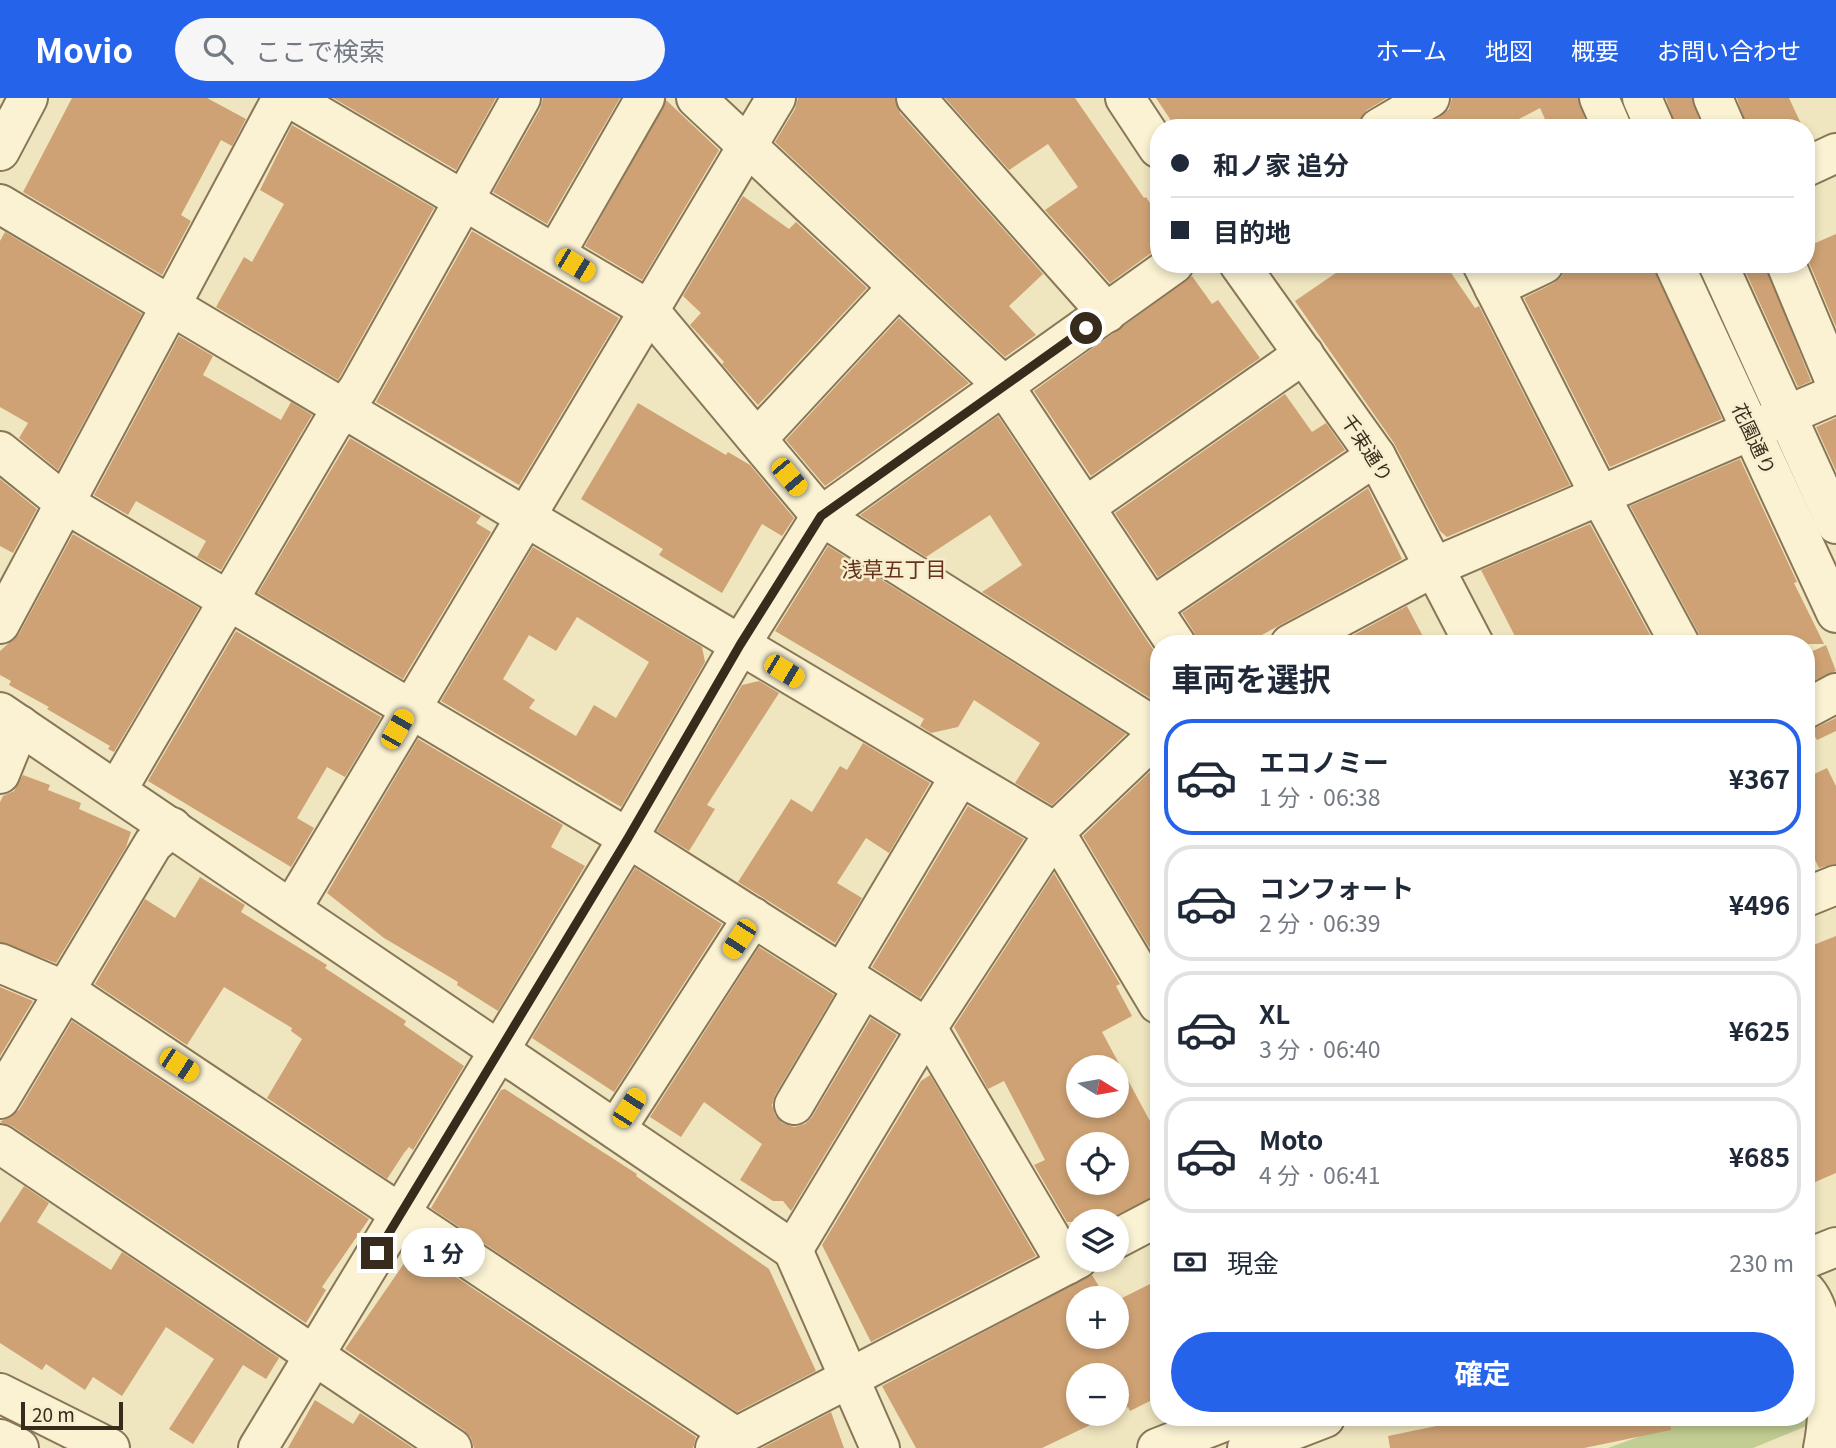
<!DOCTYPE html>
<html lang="ja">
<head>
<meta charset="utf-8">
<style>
  body { margin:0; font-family:Georgia,"Noto Sans JP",serif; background:#f6f6f7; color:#1f2937; height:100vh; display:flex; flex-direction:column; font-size:26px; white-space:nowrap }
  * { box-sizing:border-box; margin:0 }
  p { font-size:23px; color:#747a83 }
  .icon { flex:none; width:38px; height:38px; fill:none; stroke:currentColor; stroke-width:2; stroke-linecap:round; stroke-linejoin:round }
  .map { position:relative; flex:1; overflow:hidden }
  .side { position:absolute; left:1150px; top:537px; width:665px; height:791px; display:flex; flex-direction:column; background:#fff; border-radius:28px; box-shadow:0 4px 10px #0003 }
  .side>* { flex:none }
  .guide { position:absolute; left:1150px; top:21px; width:665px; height:154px; border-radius:28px; box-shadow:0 4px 10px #0003; display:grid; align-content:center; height:154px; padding:0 21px; background:#fff }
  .needle { width:46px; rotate:101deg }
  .controls { position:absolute; left:1066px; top:957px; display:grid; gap:14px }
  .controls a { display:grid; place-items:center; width:63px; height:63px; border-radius:50%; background:#fff; box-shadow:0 4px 10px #0003; font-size:35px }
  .scale { position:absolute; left:21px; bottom:18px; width:102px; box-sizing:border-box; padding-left:7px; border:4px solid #372c1c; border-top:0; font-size:19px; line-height:24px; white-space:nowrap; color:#372c1c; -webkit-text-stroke:5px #f6eecf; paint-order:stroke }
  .end { position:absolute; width:32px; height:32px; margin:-16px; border:9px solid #372c1c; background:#fff; box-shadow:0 0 0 4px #fff }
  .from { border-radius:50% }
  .bubble { position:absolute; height:49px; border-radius:24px; background:#fff; box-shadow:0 4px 10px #0003; font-size:23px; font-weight:700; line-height:49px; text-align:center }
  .car { position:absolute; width:21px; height:42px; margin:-21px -10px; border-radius:9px; box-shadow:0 0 5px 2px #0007; background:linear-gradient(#f5c518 24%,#345 0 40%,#f5c518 0 76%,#345 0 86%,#f5c518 0) }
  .guide b { display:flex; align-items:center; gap:24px; height:66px; font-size:26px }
  .guide b+b { border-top:2px solid #e0e1e3 }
  .guide i { width:18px; height:18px; background:#1f2937 }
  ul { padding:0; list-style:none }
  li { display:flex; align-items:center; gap:21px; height:116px; margin:0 14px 10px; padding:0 7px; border:4px solid #e0e1e3; border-radius:28px }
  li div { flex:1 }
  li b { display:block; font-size:26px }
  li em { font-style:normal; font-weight:700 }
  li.current { border-color:#2563eb }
  li>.icon { width:63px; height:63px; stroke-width:1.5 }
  h2 { padding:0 21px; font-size:32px; line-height:84px }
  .pay { display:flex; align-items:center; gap:18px; height:77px; padding:0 21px; font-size:26px }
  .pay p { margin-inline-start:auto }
  .cta { display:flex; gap:14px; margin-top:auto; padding:14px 21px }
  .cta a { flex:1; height:80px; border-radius:42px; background:#2563eb; color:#fff; font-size:28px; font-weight:700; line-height:80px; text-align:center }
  header { display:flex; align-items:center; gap:42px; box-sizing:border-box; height:98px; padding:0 35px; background:#2563eb; color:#fff }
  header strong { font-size:33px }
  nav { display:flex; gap:38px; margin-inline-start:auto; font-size:24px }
  .search { width:490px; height:63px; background:#f6f6f7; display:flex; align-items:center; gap:18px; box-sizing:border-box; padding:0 24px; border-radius:38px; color:#747a83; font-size:26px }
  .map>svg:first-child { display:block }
  .green { fill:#c1cd93 }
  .building { fill:#cea274; fill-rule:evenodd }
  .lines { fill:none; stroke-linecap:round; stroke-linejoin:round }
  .minor-casing { stroke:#887657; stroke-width:42 }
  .minor { stroke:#faf2d3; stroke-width:38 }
  .route { stroke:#372c1c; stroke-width:9 }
  .labels { text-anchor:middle; stroke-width:5; stroke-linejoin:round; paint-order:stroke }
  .street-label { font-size:19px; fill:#372c1c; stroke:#f6eecf }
  .neighbourhood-label { font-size:21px; fill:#65311a; stroke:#f6eecf }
</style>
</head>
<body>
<header>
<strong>Movio</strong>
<div class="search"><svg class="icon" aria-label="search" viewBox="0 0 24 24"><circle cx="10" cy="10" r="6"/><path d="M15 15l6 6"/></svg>ここで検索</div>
<nav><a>ホーム</a><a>地図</a><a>概要</a><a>お問い合わせ</a></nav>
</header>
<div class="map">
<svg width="1836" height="1350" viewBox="0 0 1836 1350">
  <rect width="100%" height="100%" fill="#efe5bf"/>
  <polygon class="green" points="1836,1263 1836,1316 1753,1350 1608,1350 1690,1320 1806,1320 1806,1276"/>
  <g class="building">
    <polygon points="72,0 207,0 246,21 232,48 221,42 181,117 191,123 162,177 23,94"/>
    <polygon points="333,0 496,0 456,72"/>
    <polygon points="543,0 620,0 547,126 493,94 540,11"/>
    <polygon points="798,0 895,0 900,15 1043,176 1009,208 1036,237 1005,259 775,44 795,11"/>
    <polygon points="945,0 1075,0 1144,100 1146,99 1158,117 1158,150 1110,185 1045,112 1078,89 1048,46 1009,72"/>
    <polygon points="1156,0 1387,0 1367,12 1358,25 1350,30 1176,30"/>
    <polygon points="1452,0 1578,0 1588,30 1549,30 1540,10 1502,30 1425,30 1449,11"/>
    <polygon points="1666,0 1692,0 1702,30 1676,30"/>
    <polygon points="1737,0 1789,0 1803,30 1747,30"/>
    <polygon points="666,2 719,52 642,182 585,148"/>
    <polygon points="292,27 434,110 338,282 216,209 244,159 252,164 284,106 260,92"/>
    <polygon points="743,98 789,131 796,124 867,190 758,307 722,266 724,264 690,227 701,215 683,198"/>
    <polygon points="472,133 619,220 519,387 376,304"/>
    <polygon points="5,134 142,216 58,372 19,340 28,325 0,309 0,143"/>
    <polygon points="1836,136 1836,229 1806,157 1806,149"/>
    <polygon points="1349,166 1445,166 1475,210 1479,208 1570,387 1447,439 1440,433 1394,345 1295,203"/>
    <polygon points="1566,166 1653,166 1722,321 1610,369 1524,200 1554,185 1562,178"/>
    <polygon points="1742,166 1765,166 1811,283 1798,289"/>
    <polygon points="1192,178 1212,206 1218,202 1260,260 1091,378 1034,293"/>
    <polygon points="899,220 969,285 825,388 786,342"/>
    <polygon points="179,238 213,258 203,277 281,322 291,304 312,317 221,472 197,459 206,443 136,403 128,417 94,397"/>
    <polygon points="1285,296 1312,334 1326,325 1345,352 1158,479 1115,415"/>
    <polygon points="638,305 726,357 728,354 750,367 794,420 782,438 762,426 722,495 659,457 663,451 581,401"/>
    <polygon points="998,318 1158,559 1158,605 982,494 1022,467 990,417 926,459 860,417"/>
    <polygon points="1836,320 1836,373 1816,329"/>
    <polygon points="350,340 481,418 476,425 491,434 403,581 258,495"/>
    <polygon points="1740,361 1797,484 1794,485 1824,546 1702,546 1699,536 1630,408"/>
    <polygon points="0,381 37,411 13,455 0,448"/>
    <polygon points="1368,390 1402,461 1245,546 1198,546 1194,534 1182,515"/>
    <polygon points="1590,426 1655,546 1519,546 1481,472"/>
    <polygon points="73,436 199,510 114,654 108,651 110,648 47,611 49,609 9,587 11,583 0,577 0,553 19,536"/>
    <polygon points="828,448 1126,636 1052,707 1015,685 1040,645 974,602 958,629 931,635 920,628 924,621 775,533"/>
    <path d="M533,449L702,549L705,564L621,709L441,603ZM577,519L649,564L616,620L594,607L576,638L529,610L535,602L503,581L529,537L556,553Z"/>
    <polygon points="1407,508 1427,546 1349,546 1346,541"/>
    <polygon points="236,533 381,619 345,679 327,669 297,720 314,730 291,769 148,683"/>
    <polygon points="1826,547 1836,573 1806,586 1806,556"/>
    <polygon points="759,583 779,595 707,707 715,711 689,753 657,733 742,587"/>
    <polygon points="1836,620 1836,633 1817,642 1811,632"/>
    <polygon points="418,641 563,727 551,749 585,768 498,913 457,887 458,884 384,840 327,795"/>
    <polygon points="863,645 930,685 889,755 866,740 837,785 862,800 835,845 738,784 791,701 812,714 840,668 847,672"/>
    <polygon points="1157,667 1158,669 1158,864 1083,738"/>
    <polygon points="1827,670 1836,688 1836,766 1819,770 1806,744 1806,680"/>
    <polygon points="23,677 50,687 48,692 81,705 79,711 131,734 126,749 56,865 0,844 0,704 3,698 14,693"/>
    <polygon points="968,708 1024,741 920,900 872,869"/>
    <polygon points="635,770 722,826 614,994 532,940"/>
    <path d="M1054,775L1120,886L1116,888L1132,918L1102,934L1158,1038V1097L1102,1124H1067L1034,1067L1045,1062L1004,983L988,991L954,929ZM1078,970H1116V1008H1078ZM1078,1046H1116V1085H1078Z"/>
    <polygon points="200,779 245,807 241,814 327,867 325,870 406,923 404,927 464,968 413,1052 409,1049 404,1055 387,1081 267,1000 302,941 291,933 292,930 224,889 187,947 95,886 145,801 175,820"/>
    <polygon points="1836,838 1836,1075 1806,1088 1806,850"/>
    <polygon points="759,849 834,897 775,997 772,1007 775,1017 782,1025 794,1029 805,1026 812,1019 871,920 897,937 791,1113 783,1103 773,1103 740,1082 762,1046 704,1004 681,1039 650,1019"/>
    <polygon points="0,889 33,903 0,958"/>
    <polygon points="72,923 369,1121 322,1189 326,1192 306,1225 12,1028 0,1024 19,1012"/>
    <polygon points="930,977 1036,1158 871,1244 822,1147 921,983"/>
    <polygon points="505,991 637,1076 636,1078 769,1171 816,1273 737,1314 431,1110 501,992"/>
    <polygon points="24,1088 49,1105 37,1124 111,1172 122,1154 279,1260 266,1281 243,1267 193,1346 169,1331 214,1261 166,1229 122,1298 93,1279 85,1292 46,1266 42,1272 0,1245 0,1125"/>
    <polygon points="414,1151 696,1339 693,1350 474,1350 471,1340 464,1332 345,1251"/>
    <polygon points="1092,1177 1106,1200 1078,1200 1078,1239 1116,1239 1116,1203 1158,1182 1158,1299 1130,1313 1128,1309 1116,1314 1116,1278 1078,1278 1078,1316 1113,1316 1042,1350 916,1350 882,1288"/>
    <polygon points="315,1302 353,1326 360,1315 413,1350 288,1350"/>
    <polygon points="831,1314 844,1350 762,1350"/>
    <polygon points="1475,1320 1670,1320 1671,1332 1584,1350 1390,1350 1388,1338"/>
  </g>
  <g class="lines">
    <defs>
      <g id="minor">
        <polyline points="290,0 648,211 821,418 1158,631"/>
        <polyline points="696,0 1004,288 1176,546"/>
        <polyline points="916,0 1107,215"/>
        <polyline points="1125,0 1158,50"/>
        <polyline points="1599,0 1612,30"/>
        <polyline points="1642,0 1655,30"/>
        <polyline points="1713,0 1726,30"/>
        <polyline points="1379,30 1430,0"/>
        <polyline points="0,53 28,0"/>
        <polyline points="1806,69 1836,55"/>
        <polyline points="0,106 1055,734 1158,906"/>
        <polyline points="556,155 645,0"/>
        <polyline points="1239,166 1376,358 1474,546"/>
        <polyline points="1482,166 1600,398 1680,546"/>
        <polyline points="1674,166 1836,515"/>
        <polyline points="1718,166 1836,426"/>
        <polyline points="1786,166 1836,286"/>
        <polyline points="1494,190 1544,166"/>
        <polyline points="757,341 898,189"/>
        <polyline points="0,353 66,406 628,740 927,930 1067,1167"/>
        <polyline points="1085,409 1304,256"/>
        <polyline points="1152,509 1376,358"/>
        <polyline points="0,526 282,0"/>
        <polyline points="1290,546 1434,469 1836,296"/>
        <polyline points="1806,611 1836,595"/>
        <polyline points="0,614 793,1152 880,1350"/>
        <polyline points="0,676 20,627"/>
        <polyline points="117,692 331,328 358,291 521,0"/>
        <polyline points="1806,799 1836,787"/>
        <polyline points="292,810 776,0"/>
        <polyline points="0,865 66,893 736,1339"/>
        <polyline points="842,876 960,678"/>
        <polyline points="0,1001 153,746 172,729"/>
        <polyline points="794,1007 863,890"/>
        <polyline points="616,1031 753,819"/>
        <polyline points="0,1046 452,1350"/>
        <polyline points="1116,1141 1158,1119"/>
        <polyline points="793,1152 927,930 1055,734 1158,636"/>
        <polyline points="1806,1161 1836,1149"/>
        <path d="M1806,1193C1831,1221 1831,1314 1823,1350"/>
        <polyline points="0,1295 110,1350"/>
        <polyline points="0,1341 19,1350"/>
        <polyline points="258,1350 628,740 740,547 821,418 1174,166"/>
        <polyline points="715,1350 1078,1161"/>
        <polyline points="1157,1350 1234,1320"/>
        <polyline points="1247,1350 1325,1320"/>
      </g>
    </defs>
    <use href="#minor" class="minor-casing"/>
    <use href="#minor" class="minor"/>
  </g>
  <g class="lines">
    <polyline class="route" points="377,1155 628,740 740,547 821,418 1086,230"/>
  </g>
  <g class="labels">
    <g class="street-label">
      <text transform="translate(1754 341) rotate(65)" y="7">花園通り</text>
      <text transform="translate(1367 350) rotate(57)" y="7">千束通り</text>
    </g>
    <g class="neighbourhood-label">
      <text x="894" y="479">浅草五丁目</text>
    </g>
  </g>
</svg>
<div class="controls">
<a><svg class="needle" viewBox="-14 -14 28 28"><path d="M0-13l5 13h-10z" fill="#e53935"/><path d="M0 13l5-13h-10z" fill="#747a83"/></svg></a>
<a><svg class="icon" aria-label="locate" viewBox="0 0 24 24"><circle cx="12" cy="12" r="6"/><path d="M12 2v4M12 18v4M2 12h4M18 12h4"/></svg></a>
<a><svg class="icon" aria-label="layers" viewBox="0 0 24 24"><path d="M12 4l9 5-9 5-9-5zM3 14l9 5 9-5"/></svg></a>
<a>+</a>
<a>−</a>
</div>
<div class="scale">20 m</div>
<i class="end from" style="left:1086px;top:230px"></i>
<i class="end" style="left:377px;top:1155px"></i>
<div class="bubble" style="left:401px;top:1130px;width:84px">1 分</div>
<i class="car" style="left:575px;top:167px;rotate:121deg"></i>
<i class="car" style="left:789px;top:379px;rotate:140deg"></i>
<i class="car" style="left:784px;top:573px;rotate:121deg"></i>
<i class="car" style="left:397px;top:631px;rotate:30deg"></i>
<i class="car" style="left:739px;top:841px;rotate:213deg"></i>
<i class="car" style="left:179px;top:967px;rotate:123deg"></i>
<i class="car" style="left:629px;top:1010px;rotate:33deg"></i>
<div class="guide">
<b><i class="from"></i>和ノ家 追分</b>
<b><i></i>目的地</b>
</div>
<section class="side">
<h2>車両を選択</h2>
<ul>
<li class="current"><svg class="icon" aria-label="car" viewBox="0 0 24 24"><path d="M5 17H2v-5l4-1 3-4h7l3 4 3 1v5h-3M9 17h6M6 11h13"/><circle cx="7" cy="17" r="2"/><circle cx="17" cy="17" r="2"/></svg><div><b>エコノミー</b><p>1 分 · 06:38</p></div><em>¥367</em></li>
<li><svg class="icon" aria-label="car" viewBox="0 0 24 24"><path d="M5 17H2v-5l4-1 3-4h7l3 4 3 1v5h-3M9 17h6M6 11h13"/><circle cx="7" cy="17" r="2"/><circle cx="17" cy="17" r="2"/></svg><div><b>コンフォート</b><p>2 分 · 06:39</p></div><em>¥496</em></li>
<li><svg class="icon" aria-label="car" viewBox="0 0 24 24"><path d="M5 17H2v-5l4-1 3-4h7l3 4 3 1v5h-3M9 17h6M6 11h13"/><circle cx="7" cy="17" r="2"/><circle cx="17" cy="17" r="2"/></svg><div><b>XL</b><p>3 分 · 06:40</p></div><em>¥625</em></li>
<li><svg class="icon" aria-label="car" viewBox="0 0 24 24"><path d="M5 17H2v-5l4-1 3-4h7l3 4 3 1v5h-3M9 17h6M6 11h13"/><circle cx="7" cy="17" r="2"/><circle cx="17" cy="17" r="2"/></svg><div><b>Moto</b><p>4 分 · 06:41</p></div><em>¥685</em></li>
</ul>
<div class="pay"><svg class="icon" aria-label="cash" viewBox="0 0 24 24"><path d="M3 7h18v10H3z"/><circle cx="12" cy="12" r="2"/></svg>現金<p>230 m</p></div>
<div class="cta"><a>確定</a></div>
</section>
</div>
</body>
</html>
